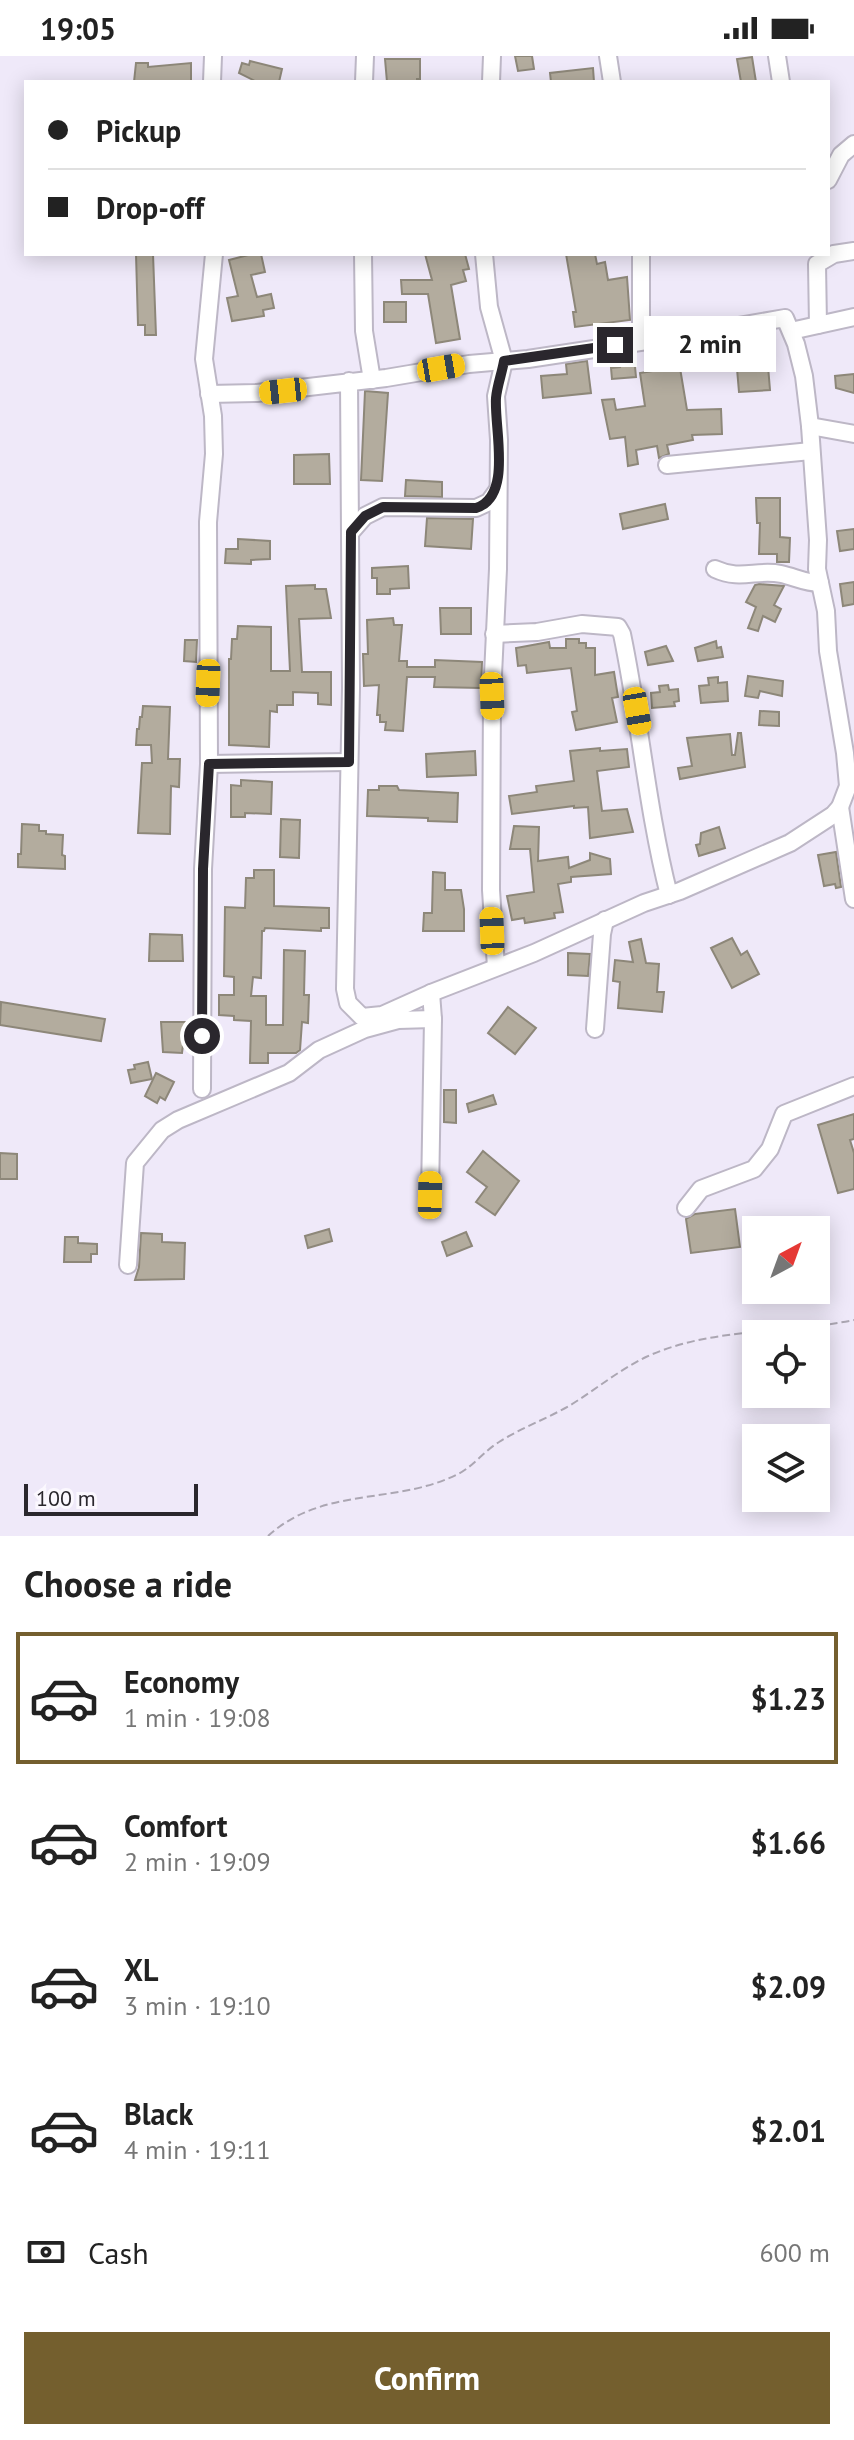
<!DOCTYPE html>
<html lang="en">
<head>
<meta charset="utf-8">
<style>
  body { margin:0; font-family:"PT Sans",sans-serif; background:#f2f2f2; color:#222; height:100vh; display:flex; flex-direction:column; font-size:30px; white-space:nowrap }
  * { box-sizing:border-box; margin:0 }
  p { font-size:26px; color:#767676 }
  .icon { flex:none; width:44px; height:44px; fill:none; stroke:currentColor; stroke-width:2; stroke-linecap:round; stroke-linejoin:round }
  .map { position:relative; height:1480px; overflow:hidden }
  .drawer { display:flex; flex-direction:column; background:#fff; flex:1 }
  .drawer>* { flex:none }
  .top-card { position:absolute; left:24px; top:24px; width:806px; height:176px; border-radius:0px; box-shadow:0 4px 20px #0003; display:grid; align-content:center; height:176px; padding:0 24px; background:#fff }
  .needle { width:52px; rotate:41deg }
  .tools { position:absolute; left:742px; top:1160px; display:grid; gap:16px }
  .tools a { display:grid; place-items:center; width:88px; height:88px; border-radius:0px; background:#fff; box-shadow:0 4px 20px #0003; font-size:40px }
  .scale { position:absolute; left:24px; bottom:20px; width:174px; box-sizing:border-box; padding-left:8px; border:4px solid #2a272d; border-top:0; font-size:22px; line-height:28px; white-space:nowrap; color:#2a272d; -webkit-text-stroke:6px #fbf8fe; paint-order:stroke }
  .end { position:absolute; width:36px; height:36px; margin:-18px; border:10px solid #2a272d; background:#fff; box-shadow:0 0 0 4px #fff }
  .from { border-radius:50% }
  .bubble { position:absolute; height:56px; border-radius:0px; background:#fff; box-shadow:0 4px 20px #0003; font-size:26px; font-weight:800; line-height:56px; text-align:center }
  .car { position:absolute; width:24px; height:48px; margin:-24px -12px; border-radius:10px; box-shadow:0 0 6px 2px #0007; background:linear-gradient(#f5c518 24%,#345 0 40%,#f5c518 0 76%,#345 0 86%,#f5c518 0) }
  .top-card b { display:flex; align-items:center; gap:28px; height:76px; font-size:30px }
  .top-card b+b { border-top:2px solid #e0e0e0 }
  .top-card i { width:20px; height:20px; background:#222 }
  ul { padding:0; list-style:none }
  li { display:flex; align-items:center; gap:24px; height:132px; margin:0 16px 12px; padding:0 8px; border:4px solid transparent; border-radius:0px }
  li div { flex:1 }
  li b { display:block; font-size:30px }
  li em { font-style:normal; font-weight:800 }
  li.selected { border-color:#745f2e }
  li>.icon { width:72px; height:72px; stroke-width:1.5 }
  h2 { padding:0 24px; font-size:36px; line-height:96px }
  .pay { display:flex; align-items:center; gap:20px; height:88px; padding:0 24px; font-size:30px }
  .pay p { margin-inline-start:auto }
  .cta { display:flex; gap:16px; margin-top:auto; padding:16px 24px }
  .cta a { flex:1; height:92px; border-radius:0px; background:#745f2e; color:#fff; font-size:32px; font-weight:800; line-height:92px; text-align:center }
  .status { display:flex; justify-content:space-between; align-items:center; height:56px; padding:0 40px; background:#fff; direction:ltr }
  .status svg { height:22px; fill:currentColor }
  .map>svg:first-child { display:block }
  .building { fill:#b3ac9e; stroke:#8d8779; stroke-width:2 }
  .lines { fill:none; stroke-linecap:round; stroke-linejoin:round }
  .minor-casing { stroke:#bdb7c6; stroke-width:20 }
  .path { stroke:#aba6b2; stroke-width:2; stroke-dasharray:8 4; stroke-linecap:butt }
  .minor { stroke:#fff; stroke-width:16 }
  .route { stroke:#2a272d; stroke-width:10 }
</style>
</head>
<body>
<div class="status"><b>19:05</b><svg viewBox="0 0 49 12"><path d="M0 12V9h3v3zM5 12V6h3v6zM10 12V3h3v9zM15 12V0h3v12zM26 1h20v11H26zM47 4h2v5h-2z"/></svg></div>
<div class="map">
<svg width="854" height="1480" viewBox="0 0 854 1480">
  <rect width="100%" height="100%" fill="#efe9f9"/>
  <g class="building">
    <polygon points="515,0 532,0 534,13 518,15"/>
    <polygon points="752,1 756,26 741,26 737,3"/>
    <polygon points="385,3 420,3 420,23 417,23 417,26 387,26"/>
    <polygon points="250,5 282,13 279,26 257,26 239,17 242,7 249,9"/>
    <polygon points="136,7 148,7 148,11 191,7 191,26 134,26"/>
    <polygon points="593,12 594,26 551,26 550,17"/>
    <polygon points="136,198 153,198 156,279 145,279 145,269 138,269"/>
    <polygon points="252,198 261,198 265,216 251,219 257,241 271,238 274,252 263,254 264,260 232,265 227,242 238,240 229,204"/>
    <polygon points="425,198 465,198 469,213 463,214 466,225 451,229 460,283 436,287 428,238 402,238 401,224 432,224"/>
    <polygon points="566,198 595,198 597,208 605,206 608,224 627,221 630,264 575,271 573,256 576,256"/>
    <rect x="384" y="246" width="22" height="20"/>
    <polygon points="767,298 770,334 739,336 736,301"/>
    <polygon points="634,300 636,321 612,323 611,312 620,311 619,302"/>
    <polygon points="587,305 591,337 543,342 541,320 567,318 566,308"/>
    <polygon points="679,306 687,354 721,353 722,378 692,379 693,384 667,389 669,398 659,402 657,390 636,394 638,408 628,410 625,381 610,383 602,344 614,343 616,354 645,350 640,317 666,313 666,308"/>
    <polygon points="854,318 854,337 836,332 835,320"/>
    <polygon points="365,335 388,337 382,425 361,424"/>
    <polygon points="329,398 330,428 294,428 294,399"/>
    <polygon points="406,424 442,426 442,441 405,440"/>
    <polygon points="756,442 780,442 780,481 790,482 789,506 777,506 777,498 759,498 760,467 757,467"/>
    <polygon points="665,448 668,463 623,473 620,458"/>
    <polygon points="427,462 473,463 471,493 425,490"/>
    <polygon points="854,473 854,493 840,495 837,475"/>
    <polygon points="238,483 270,485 270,503 251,504 251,508 225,507 226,493 238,493"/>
    <polygon points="408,510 409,532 390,533 390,538 377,538 377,522 372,522 372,512"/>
    <polygon points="854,526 854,548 843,550 840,528"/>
    <polygon points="759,528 784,530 774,549 781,553 775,566 763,560 758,575 748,572 756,551 746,546 755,529"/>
    <polygon points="315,529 315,533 326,533 331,562 299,563 302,616 331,616 331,649 318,648 318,637 293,636 293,649 277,649 277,656 270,655 269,691 229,689 229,603 231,603 232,583 237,583 238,570 271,571 271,615 290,615 286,530"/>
    <polygon points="440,552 471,552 471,578 441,578"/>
    <polygon points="393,562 394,569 402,569 399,605 407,605 407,611 435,611 435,604 482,606 481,632 434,631 435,621 407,621 403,675 385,674 386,666 380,666 380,659 377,659 379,629 364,630 363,598 368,598 367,564"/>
    <polygon points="566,583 579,583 579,587 586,587 586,592 595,592 595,619 614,616 618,641 612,642 617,666 576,674 572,656 577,655 571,612 527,617 526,609 518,610 516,592 549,586 550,592 566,592"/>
    <polygon points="185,584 197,584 196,606 184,605"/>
    <polygon points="716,585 717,592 721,591 723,601 698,605 695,592"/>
    <polygon points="666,590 673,605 648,609 645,596"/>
    <polygon points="748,620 783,625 782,640 760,635 758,642 745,640"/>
    <polygon points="718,621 718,627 727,626 728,645 701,647 699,630 709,629 708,622"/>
    <polygon points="668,629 669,634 678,633 679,645 674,646 675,650 652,652 651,637 660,636 659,630"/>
    <polygon points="143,650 170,651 168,703 180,703 179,731 171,730 170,778 138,777 142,707 152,707 151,689 136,689 137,673 139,673 140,661 142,661"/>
    <polygon points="760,655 779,656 779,670 759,669"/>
    <polygon points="738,677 741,677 745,711 680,723 678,712 692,710 687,682 730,678 732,699 735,699"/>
    <polygon points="600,692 600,695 627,693 629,711 597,715 602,755 627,753 633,776 590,782 588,751 574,752 574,750 512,758 509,740 537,736 536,730 574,725 570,695"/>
    <polygon points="475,695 476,719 427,721 426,698"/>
    <polygon points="241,724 272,726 271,758 245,757 245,761 231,761 231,729 241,730"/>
    <polygon points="379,730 397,730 399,734 458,737 457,766 428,765 428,762 367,760 368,734 379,734"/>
    <polygon points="281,763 300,764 299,802 280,801"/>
    <polygon points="22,768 39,769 39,775 46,775 46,778 63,779 62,799 65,800 65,813 18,811 18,798 21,798"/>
    <polygon points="514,770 539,771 538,805 568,801 569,812 590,804 590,797 610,803 611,818 571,821 571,826 558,828 563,856 554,857 555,862 525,867 524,862 512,864 507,840 534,836 530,793 510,793"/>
    <polygon points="719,771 725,792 699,800 696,789 700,788 701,777"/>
    <polygon points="836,796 841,831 836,832 835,828 824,830 818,799"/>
    <polygon points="254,814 274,814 274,850 329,852 329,872 321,872 321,875 265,872 264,875 262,875 261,922 253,921 251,940 266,940 266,969 283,969 284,894 305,895 304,939 309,939 308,967 302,966 300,994 296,997 268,997 268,1007 250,1007 251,965 234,964 234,960 219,959 219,939 234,939 234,921 224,920 225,851 245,852 246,822 254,822"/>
    <polygon points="433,816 445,817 445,834 461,834 464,853 464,875 423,875 424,857 432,857"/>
    <polygon points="150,878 182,879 183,905 149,905"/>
    <polygon points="732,882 741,899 747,895 759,918 732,932 711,892"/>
    <polygon points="641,883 646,907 659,908 657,936 664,936 662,956 618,952 620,926 613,925 615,904 633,906 629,886"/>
    <polygon points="568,897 590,898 588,920 568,919"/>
    <polygon points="1,946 105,963 101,985 0,969"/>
    <polygon points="508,951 536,972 515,998 488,977"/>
    <polygon points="161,966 186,966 182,997 163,996"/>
    <polygon points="148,1006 152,1023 131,1027 128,1014 135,1013 134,1009"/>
    <polygon points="156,1017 174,1026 165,1044 160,1041 157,1047 145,1040"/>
    <polygon points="444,1034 456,1034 456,1067 444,1066"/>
    <polygon points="493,1039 496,1048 469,1056 467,1048"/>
    <polygon points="854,1058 854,1083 850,1084 854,1097 854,1133 838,1137 818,1069"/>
    <polygon points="483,1095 519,1125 495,1159 476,1146 487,1131 467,1116"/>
    <polygon points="0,1097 17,1098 17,1123 0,1123"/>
    <polygon points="735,1153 740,1191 691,1197 686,1163 695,1158"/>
    <polygon points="329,1173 332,1185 308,1192 305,1180"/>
    <polygon points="466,1176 472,1190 447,1200 442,1186"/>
    <polygon points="141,1177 162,1178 162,1186 185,1187 184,1223 135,1224 139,1211"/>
    <polygon points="65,1181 78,1181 78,1187 97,1188 97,1198 91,1198 91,1206 64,1206"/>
  </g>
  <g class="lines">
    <defs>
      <g id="minor">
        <polyline points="608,0 612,26"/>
        <polyline points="777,0 781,26"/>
        <polyline points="212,26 213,0"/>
        <polyline points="364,26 365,0"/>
        <polyline points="491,26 492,0"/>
        <polyline points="828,124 841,99 854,88"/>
        <polyline points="363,198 364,275 372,324"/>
        <polyline points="484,198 489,251 504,305 496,340 499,384 498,513 492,640 491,834 496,911"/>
        <polyline points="641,198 641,285"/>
        <polyline points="818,269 817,208 834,198 854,195"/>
        <polyline points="791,275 854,261"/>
        <polyline points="209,338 257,337 386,322 469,308 528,303 693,278 785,262 796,288 804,320 810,370 818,484 817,513 826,555 828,595 845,697 848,730 840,751 833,759 790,787 680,835 644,847 534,897 431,937 382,959 362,961 348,947 345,933 351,632 349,325"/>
        <polyline points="810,370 854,378"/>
        <polyline points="667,409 811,395"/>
        <polyline points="351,476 365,460 383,451 476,452 489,446 497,435"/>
        <path d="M715,513C741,525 756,513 781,518C795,521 805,527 820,527"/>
        <path d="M494,578L537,576L582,568L618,571L622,578C640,664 647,753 669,839"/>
        <polyline points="209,708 349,706"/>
        <polyline points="840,751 854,843"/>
        <polyline points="595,973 602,878 605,864"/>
        <polyline points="202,1033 203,813 209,708 208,466 214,398 213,360 204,303 214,198"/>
        <polyline points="430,1139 433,963 431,937"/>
        <polyline points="686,1152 701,1133 754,1113 770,1093 784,1058 854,1030"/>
        <polyline points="128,1209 135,1107 162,1074 178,1064 289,1017 319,994 365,973 398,964 433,963"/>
      </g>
    </defs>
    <use href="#minor" class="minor-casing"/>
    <path class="path" d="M268,1480C323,1430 394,1449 456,1419C472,1412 484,1395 499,1386C521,1372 546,1363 569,1350C595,1334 619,1314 646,1301C711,1271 785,1278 854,1264"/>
    <use href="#minor" class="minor"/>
  </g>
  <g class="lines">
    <path class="route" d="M202,980L203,813L209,708L349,706L351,476L365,460L383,451L476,452C513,440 494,373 496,342C497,330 502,317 504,305L615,289"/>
  </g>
</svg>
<div class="tools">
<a><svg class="needle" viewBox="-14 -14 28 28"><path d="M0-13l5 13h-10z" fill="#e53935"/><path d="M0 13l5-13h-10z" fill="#767676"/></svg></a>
<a><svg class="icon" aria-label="locate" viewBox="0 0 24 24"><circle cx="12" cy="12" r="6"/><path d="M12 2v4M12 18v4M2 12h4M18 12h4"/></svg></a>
<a><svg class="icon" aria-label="layers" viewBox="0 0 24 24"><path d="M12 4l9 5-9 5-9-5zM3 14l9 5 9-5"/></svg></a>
</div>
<div class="scale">100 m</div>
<i class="end from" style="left:202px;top:980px"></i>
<i class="end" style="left:615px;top:289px"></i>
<div class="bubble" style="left:644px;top:260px;width:132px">2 min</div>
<i class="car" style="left:441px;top:312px;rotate:80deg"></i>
<i class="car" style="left:283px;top:335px;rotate:264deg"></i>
<i class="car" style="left:208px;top:627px;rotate:182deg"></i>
<i class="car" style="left:492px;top:640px;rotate:178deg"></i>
<i class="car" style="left:637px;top:655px;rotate:170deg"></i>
<i class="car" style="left:492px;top:875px;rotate:358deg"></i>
<i class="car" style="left:430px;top:1139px;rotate:1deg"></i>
<div class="top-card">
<b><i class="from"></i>Pickup</b>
<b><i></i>Drop-off</b>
</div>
</div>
<section class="drawer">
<h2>Choose a ride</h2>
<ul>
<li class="selected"><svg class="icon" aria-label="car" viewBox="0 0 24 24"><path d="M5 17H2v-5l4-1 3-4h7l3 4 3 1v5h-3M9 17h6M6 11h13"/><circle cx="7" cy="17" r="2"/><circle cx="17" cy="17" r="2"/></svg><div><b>Economy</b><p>1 min · 19:08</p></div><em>$1.23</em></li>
<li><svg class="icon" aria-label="car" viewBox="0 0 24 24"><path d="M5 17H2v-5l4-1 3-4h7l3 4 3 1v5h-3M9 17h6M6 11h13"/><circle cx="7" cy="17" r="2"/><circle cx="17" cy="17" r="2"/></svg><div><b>Comfort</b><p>2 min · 19:09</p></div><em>$1.66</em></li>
<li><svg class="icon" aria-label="car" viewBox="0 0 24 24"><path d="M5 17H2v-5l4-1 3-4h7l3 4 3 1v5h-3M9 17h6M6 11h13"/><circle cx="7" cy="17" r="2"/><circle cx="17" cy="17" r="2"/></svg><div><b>XL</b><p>3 min · 19:10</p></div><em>$2.09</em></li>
<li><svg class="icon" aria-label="car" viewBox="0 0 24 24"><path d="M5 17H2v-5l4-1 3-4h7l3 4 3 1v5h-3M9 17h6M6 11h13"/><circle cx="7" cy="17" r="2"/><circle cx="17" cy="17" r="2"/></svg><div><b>Black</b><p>4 min · 19:11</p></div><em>$2.01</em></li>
</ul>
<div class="pay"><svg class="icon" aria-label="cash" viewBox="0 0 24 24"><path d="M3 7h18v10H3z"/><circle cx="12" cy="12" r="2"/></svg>Cash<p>600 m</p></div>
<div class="cta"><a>Confirm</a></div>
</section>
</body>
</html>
